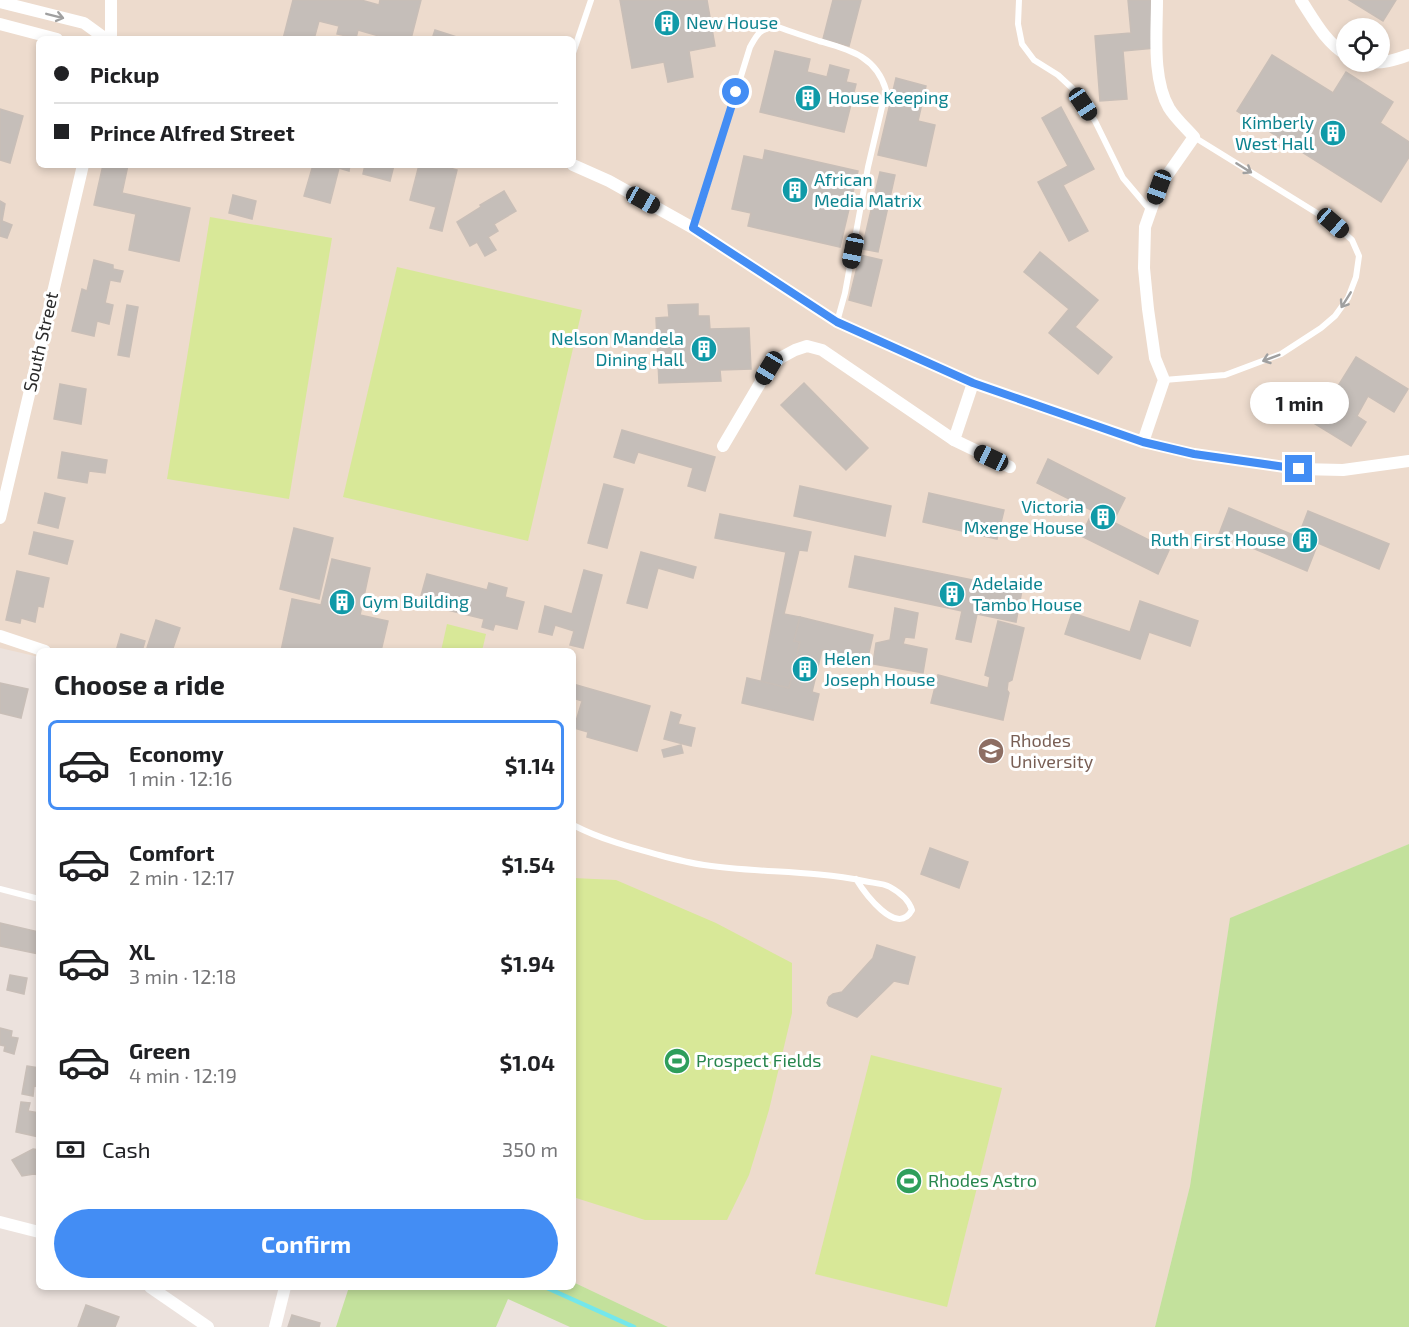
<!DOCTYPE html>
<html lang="en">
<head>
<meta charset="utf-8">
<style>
  body { margin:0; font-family:"Exo 2",sans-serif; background:#f6f6f6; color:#202124; height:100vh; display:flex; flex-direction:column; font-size:22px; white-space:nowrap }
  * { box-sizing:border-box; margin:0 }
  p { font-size:20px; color:#757577 }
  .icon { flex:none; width:33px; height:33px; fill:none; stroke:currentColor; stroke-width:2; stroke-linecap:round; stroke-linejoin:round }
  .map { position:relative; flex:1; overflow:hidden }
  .panel { position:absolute; left:36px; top:648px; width:540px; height:642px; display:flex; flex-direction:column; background:#fff; border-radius:9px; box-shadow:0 3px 9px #0003 }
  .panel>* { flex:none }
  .top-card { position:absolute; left:36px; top:36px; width:540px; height:132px; border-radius:9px; box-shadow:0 3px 9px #0003; display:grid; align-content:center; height:132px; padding:0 18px; background:#fff }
  .fabs { position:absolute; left:1336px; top:18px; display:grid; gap:12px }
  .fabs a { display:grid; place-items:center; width:54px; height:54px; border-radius:50%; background:#fff; box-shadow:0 3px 9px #0003; font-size:30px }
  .end { position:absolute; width:27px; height:27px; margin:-14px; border:8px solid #438df4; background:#fff; box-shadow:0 0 0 3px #fff }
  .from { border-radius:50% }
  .bubble { position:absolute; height:42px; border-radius:21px; background:#fff; box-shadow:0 3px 9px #0003; font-size:20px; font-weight:700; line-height:42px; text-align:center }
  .car { position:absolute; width:18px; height:36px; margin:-18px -9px; border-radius:8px; box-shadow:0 0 4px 2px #0007; background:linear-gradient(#222 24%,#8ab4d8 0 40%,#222 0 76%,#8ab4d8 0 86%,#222 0) }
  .top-card b { display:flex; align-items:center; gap:21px; height:57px; font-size:22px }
  .top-card b+b { border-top:2px solid #e0e0e0 }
  .top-card i { width:15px; height:15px; background:#202124 }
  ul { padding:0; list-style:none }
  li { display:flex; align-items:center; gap:18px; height:90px; margin:0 12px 9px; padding:0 6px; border:3px solid transparent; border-radius:9px }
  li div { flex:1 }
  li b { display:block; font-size:22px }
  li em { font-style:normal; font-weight:700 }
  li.active { border-color:#438df4 }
  li>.icon { width:54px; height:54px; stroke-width:1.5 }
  h2 { padding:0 18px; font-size:27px; line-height:72px }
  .pay { display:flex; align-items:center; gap:15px; height:66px; padding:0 18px; font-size:22px }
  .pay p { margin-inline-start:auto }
  .action { display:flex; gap:12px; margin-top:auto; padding:12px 18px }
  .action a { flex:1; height:69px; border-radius:36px; background:#438df4; color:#fff; font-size:24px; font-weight:700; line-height:69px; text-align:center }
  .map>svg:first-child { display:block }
  .education { fill:#eddbcd; fill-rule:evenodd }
  .green { fill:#c3e19c }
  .pitch { fill:#d8e898 }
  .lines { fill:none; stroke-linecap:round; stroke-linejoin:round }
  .stream { stroke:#74e7eb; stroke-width:4.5 }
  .building { fill:#c5beb9; stroke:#c8beb7; stroke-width:1.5 }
  .lane { stroke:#fff; stroke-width:6 }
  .street { stroke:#fff; stroke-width:12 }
  .oneway { stroke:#a0a0a0 }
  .route { stroke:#438df4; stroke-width:8 }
  .labels { text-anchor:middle; stroke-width:6; stroke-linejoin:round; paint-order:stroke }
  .culture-label { font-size:18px; fill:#0d838f; stroke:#fff; text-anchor:start }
  .street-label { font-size:18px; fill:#2b2b2b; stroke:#fff }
  .education-label { font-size:18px; fill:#785e54; stroke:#fff; text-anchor:start }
  .leisure-label { font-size:18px; fill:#27864d; stroke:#fff; text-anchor:start }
</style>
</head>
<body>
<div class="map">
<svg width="1409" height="1327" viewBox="0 0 1409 1327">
  <rect width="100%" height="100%" fill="#ece2dd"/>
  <path class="education" d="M0,0H1409V844L1230,919L1190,1186L1155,1327H668L573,1282V651H39V657L0,648ZM1347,28H1380V62H1347ZM39,39H573V165H39Z"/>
  <g class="green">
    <polygon points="1409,844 1409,1327 1155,1327 1190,1186 1230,918"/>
    <polygon points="573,1282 668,1327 570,1327 508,1299 496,1327 336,1327 349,1287 573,1287"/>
  </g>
  <g class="pitch">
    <polygon points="210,217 332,238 289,499 167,479"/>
    <polygon points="397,267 582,310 528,541 343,497"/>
    <polygon points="447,624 486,634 482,651 441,651"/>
    <polygon points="573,878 616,880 716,923 792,963 792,1013 769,1110 749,1175 727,1220 645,1220 573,1197"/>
    <polygon points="871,1055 1002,1088 947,1307 815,1274"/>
  </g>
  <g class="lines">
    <polyline class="stream" points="545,1287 634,1327"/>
  </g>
  <g class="building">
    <polygon points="293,0 361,0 379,5 380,0 421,0 411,39 379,39 379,36 358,30 356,38 337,34 339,26 319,21 314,39 283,39"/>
    <polygon points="620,0 707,0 715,46 689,51 693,77 668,82 664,62 632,68"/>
    <polygon points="833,0 861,0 849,46 823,39"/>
    <polygon points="1128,0 1151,0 1155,48 1123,51 1127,99 1100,101 1095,36 1131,33"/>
    <polygon points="1349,0 1396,0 1383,21"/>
    <polygon points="435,30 457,37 457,39 432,39"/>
    <polygon points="775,51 810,59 807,72 827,77 830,65 849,70 846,82 856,84 844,132 760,112"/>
    <polygon points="1272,55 1333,93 1346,72 1393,102 1380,123 1409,142 1409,157 1381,202 1237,111"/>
    <polygon points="896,78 926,86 918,121 935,125 926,166 878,155"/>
    <polygon points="1061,107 1094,169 1063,185 1088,231 1069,241 1038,182 1068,166 1042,118"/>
    <polygon points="0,109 23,116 10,163 0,160"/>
    <polygon points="765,150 858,171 840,247 748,226 751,213 732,209 744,156 763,160"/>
    <polygon points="103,165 128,165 122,193 190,208 179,261 129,250 136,214 94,205"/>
    <polygon points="313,165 350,165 349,171 339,168 330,203 304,196"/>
    <polygon points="365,165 394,165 390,181 363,174"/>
    <polygon points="419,165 439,165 457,170 442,231 430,228 436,207 410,200"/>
    <polygon points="880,172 895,175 878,252 862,249"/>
    <polygon points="504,191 516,211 494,224 498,231 488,237 496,250 485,256 477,242 470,246 457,222 481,207 480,205"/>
    <polygon points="233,195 256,201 252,219 229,213"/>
    <polygon points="0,201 5,204 2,221 12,225 7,238 0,236"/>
    <polygon points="1040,252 1098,300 1075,327 1112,357 1098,374 1049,333 1069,309 1024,272"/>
    <polygon points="860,255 882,260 871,306 849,300"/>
    <polygon points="94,260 113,265 113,269 123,271 120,282 110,280 105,303 113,305 109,324 97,321 94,336 72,331 82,289 87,291"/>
    <polygon points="698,304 698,316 709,316 710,329 749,328 751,369 720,370 721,381 659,383 656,318 669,317 668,305"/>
    <polygon points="127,305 138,307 129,357 118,355"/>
    <polygon points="1356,357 1408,389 1394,412 1368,396 1357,416 1366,422 1351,446 1294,411 1310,386 1330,399"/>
    <polygon points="804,383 868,448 846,470 781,405"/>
    <polygon points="60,384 86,389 81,424 54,419"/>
    <polygon points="622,430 715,457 705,491 688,486 693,468 638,452 634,463 614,457"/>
    <polygon points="62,452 107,460 105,473 89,471 87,483 58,478"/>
    <polygon points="1048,459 1125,498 1113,522 1169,550 1158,574 1081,536 1093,511 1037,483"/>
    <polygon points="604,484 623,489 607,548 588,543"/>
    <polygon points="800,486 891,506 885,536 794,516"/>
    <polygon points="45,493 65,498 58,528 38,523"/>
    <polygon points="929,493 1004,510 997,539 923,522"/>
    <polygon points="1229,508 1298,537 1308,511 1389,544 1379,569 1318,543 1307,571 1219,534"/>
    <polygon points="720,514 811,532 807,551 799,550 784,614 800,617 794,641 800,642 789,688 761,682 786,552 715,538"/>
    <polygon points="294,528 333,538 319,599 280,589"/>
    <polygon points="34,532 73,541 67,564 29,554"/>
    <polygon points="641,552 696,567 693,578 658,568 647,608 627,603"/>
    <polygon points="855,556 1022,590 1016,622 977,614 971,642 956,639 962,611 849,587"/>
    <polygon points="332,559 370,568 360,615 388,621 381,651 371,650 370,651 281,651 292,599 321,605"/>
    <polygon points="584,570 602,575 583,648 570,645 574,631 555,625 552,635 539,632 545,606 572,614"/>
    <polygon points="17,571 49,578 43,607 38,606 35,622 21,618 20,623 6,620"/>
    <polygon points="427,574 487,590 489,583 507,588 505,597 524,602 517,629 495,624 493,630 482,627 484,619 419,603"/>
    <polygon points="1140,601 1198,621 1190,646 1149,632 1140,659 1065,634 1072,613 1130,632"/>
    <polygon points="895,608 918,613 914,638 905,637 903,644 927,649 923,673 873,664 876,643 890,640"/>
    <polygon points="800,617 873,635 867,661 822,650 812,692 819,694 813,720 742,703 747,678 789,688 800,642 794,641"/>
    <polygon points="156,620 180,628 172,651 146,651"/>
    <polygon points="998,621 1024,628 1012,680 1008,682 1007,690 1009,693 1003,720 931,703 938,675 988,688 990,677 985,675"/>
    <polygon points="121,634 145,641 142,651 116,651"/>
    <polygon points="0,683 28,689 21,718 0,713"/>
    <polygon points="573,684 650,706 637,751 587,737 588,732 574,728 582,701 573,698"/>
    <polygon points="671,712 681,715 678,724 695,728 691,746 664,739"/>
    <polygon points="681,745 683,753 664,757 662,750"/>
    <polygon points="930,848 968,862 959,888 921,874"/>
    <polygon points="0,923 39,932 39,954 0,946"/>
    <polygon points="877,945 915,957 908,984 894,981 857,1017 829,1006 827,1003 829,997 833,994 842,992 873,958"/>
    <polygon points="10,975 27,978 24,994 7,990"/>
    <polygon points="0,1028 12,1031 11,1037 18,1038 14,1054 4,1051 5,1046 0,1045"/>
    <polygon points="27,1066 39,1068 39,1087 34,1086 33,1096 22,1094"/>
    <polygon points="21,1102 30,1103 28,1111 39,1113 39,1137 16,1132"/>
    <polygon points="33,1149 39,1150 39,1175 34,1174 22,1176 12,1160"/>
    <polygon points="86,1305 119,1317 115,1327 78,1327"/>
    <polygon points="292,1315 320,1323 319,1327 288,1327"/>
  </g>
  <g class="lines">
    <g class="lane">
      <polyline points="1019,0 1018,24 1022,44 1034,60 1058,75 1072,88 1095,121 1123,178 1150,210"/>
      <polyline points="573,53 591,0"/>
      <path d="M694,228L750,47C758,33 759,30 775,26C789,31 804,36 819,41C850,50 876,56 886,90L868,167L845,293L837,322"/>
      <polyline points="1164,380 1225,375 1281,354 1321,328 1335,316 1348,298 1356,277 1359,256 1352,240 1333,223 1194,137"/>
      <path d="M573,825C600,839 630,847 659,855C674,859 689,863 704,865C757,873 811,870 864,881C872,883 883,883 890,887C899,892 909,900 912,910C897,938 864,892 856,879"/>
      <polyline points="0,889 39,899"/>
    </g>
    <g class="street">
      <polyline points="111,0 111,39"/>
      <path d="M1301,0C1314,20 1326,43 1347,55"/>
      <polyline points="0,2 84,23 106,39"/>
      <polyline points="0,24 57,39"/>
      <path d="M1367,62C1382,64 1395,60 1409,55"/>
      <polyline points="573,165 609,181 693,228 837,322 973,383 1143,442 1194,454 1299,469 1343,470 1409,461"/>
      <polyline points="973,383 954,440 1010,467"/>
      <path d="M1143,442L1164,380L1155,358L1148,309L1144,268L1145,227L1159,187L1194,137C1186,128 1175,118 1169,108C1152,78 1157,34 1157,0"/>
      <polyline points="723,446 769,368 782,357 795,350 807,346 822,350 954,440"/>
      <polyline points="0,518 83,165"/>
      <polyline points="0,636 45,651"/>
      <polyline points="0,1222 39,1232"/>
      <polyline points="150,1287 208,1327"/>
      <polyline points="275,1327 285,1287"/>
    </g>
  </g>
  <defs><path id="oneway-shaft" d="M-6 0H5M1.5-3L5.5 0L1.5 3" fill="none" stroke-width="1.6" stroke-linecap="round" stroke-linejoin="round" transform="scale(1.5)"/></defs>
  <g class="oneway">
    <use href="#oneway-shaft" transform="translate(55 16) rotate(14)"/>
    <use href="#oneway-shaft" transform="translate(1244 168) rotate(32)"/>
    <use href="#oneway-shaft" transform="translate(1346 300) rotate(122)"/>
    <use href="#oneway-shaft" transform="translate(1271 358) rotate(159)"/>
  </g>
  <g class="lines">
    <polyline class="route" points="736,92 693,228 837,322 973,383 1143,442 1194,454 1299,469"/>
  </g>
  <defs>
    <symbol id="building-disc" viewBox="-11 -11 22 22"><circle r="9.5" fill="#0f9aa8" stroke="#fff"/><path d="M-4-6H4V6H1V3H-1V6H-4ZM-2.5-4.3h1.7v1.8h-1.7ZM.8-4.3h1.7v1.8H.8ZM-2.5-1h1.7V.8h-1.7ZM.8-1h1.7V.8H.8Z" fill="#fff"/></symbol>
    <symbol id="university-disc" viewBox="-11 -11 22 22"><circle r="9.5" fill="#8d6e63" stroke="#fff"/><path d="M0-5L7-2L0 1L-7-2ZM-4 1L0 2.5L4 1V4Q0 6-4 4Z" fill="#fff"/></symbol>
    <symbol id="stadium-disc" viewBox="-11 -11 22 22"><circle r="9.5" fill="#2e9e5b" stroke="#fff"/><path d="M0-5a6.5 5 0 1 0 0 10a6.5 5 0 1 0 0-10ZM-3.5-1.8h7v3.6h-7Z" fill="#fff"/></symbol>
  </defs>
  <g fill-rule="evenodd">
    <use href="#building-disc" x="652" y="8" width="30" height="30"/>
    <use href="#building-disc" x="793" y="83" width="30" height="30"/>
    <use href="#building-disc" x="1318" y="118" width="30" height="30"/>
    <use href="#building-disc" x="780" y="175" width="30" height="30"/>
    <use href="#building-disc" x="689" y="334" width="30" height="30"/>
    <use href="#building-disc" x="1088" y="502" width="30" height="30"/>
    <use href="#building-disc" x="1290" y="525" width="30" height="30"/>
    <use href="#building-disc" x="937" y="579" width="30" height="30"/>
    <use href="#building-disc" x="327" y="587" width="30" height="30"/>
    <use href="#building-disc" x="790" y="654" width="30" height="30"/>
    <use href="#university-disc" x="976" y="736" width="30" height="30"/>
    <use href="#stadium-disc" x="662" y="1046" width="30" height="30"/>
    <use href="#stadium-disc" x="894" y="1166" width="30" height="30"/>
  </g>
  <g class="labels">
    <g class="culture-label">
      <text x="686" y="29">New House</text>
      <text x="828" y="104">House Keeping</text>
      <text x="1314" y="129" text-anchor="end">Kimberly<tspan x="1314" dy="21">West Hall</tspan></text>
      <text x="814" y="186">African<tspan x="814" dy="21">Media Matrix</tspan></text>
      <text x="684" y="345" text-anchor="end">Nelson Mandela<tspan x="684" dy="21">Dining Hall</tspan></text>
      <text x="1084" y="513" text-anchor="end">Victoria<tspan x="1084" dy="21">Mxenge House</tspan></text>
      <text x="1286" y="546" text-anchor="end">Ruth First House</text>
      <text x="972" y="590">Adelaide<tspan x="972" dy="21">Tambo House</tspan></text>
      <text x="362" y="608">Gym Building</text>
      <text x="824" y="665">Helen<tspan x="824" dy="21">Joseph House</tspan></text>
    </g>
    <g class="street-label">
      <text transform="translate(41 342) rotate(-77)" y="6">South Street</text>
    </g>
    <g class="education-label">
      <text x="1010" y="747">Rhodes<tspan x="1010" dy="21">University</tspan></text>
    </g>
    <g class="leisure-label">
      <text x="696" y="1067">Prospect Fields</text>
      <text x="928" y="1187">Rhodes Astro</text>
    </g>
  </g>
</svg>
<div class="fabs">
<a><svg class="icon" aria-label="locate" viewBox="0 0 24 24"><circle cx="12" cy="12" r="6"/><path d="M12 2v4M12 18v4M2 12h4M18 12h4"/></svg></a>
</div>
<i class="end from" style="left:736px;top:92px"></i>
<i class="end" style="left:1299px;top:469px"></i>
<div class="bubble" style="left:1250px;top:382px;width:99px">1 min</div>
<i class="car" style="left:1083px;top:104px;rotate:146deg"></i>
<i class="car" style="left:1159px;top:187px;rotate:200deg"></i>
<i class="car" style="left:643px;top:200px;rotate:119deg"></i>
<i class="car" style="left:1333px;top:223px;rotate:131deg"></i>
<i class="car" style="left:853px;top:251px;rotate:191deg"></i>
<i class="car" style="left:769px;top:368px;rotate:211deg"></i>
<i class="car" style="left:991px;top:458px;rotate:295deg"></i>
<div class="top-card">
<b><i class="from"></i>Pickup</b>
<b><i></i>Prince Alfred Street</b>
</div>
<section class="panel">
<h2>Choose a ride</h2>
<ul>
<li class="active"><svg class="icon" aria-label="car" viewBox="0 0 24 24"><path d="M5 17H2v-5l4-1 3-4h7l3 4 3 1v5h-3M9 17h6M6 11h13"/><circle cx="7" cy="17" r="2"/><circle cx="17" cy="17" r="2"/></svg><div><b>Economy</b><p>1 min · 12:16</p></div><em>$1.14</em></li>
<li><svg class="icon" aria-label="car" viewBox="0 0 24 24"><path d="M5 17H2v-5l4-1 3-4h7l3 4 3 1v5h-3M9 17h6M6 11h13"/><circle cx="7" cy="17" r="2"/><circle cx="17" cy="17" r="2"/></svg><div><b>Comfort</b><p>2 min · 12:17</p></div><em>$1.54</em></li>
<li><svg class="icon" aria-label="car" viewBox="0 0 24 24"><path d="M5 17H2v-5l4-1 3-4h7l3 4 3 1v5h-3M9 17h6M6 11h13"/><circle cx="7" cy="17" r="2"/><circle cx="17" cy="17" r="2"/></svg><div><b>XL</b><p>3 min · 12:18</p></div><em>$1.94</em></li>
<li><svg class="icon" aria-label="car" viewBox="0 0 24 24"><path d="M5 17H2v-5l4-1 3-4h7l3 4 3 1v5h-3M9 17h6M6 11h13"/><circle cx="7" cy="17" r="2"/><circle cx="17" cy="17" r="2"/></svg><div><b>Green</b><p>4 min · 12:19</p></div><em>$1.04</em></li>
</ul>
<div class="pay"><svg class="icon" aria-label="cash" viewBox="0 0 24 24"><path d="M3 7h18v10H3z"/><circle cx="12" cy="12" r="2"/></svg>Cash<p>350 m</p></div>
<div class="action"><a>Confirm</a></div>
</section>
</div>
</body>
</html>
